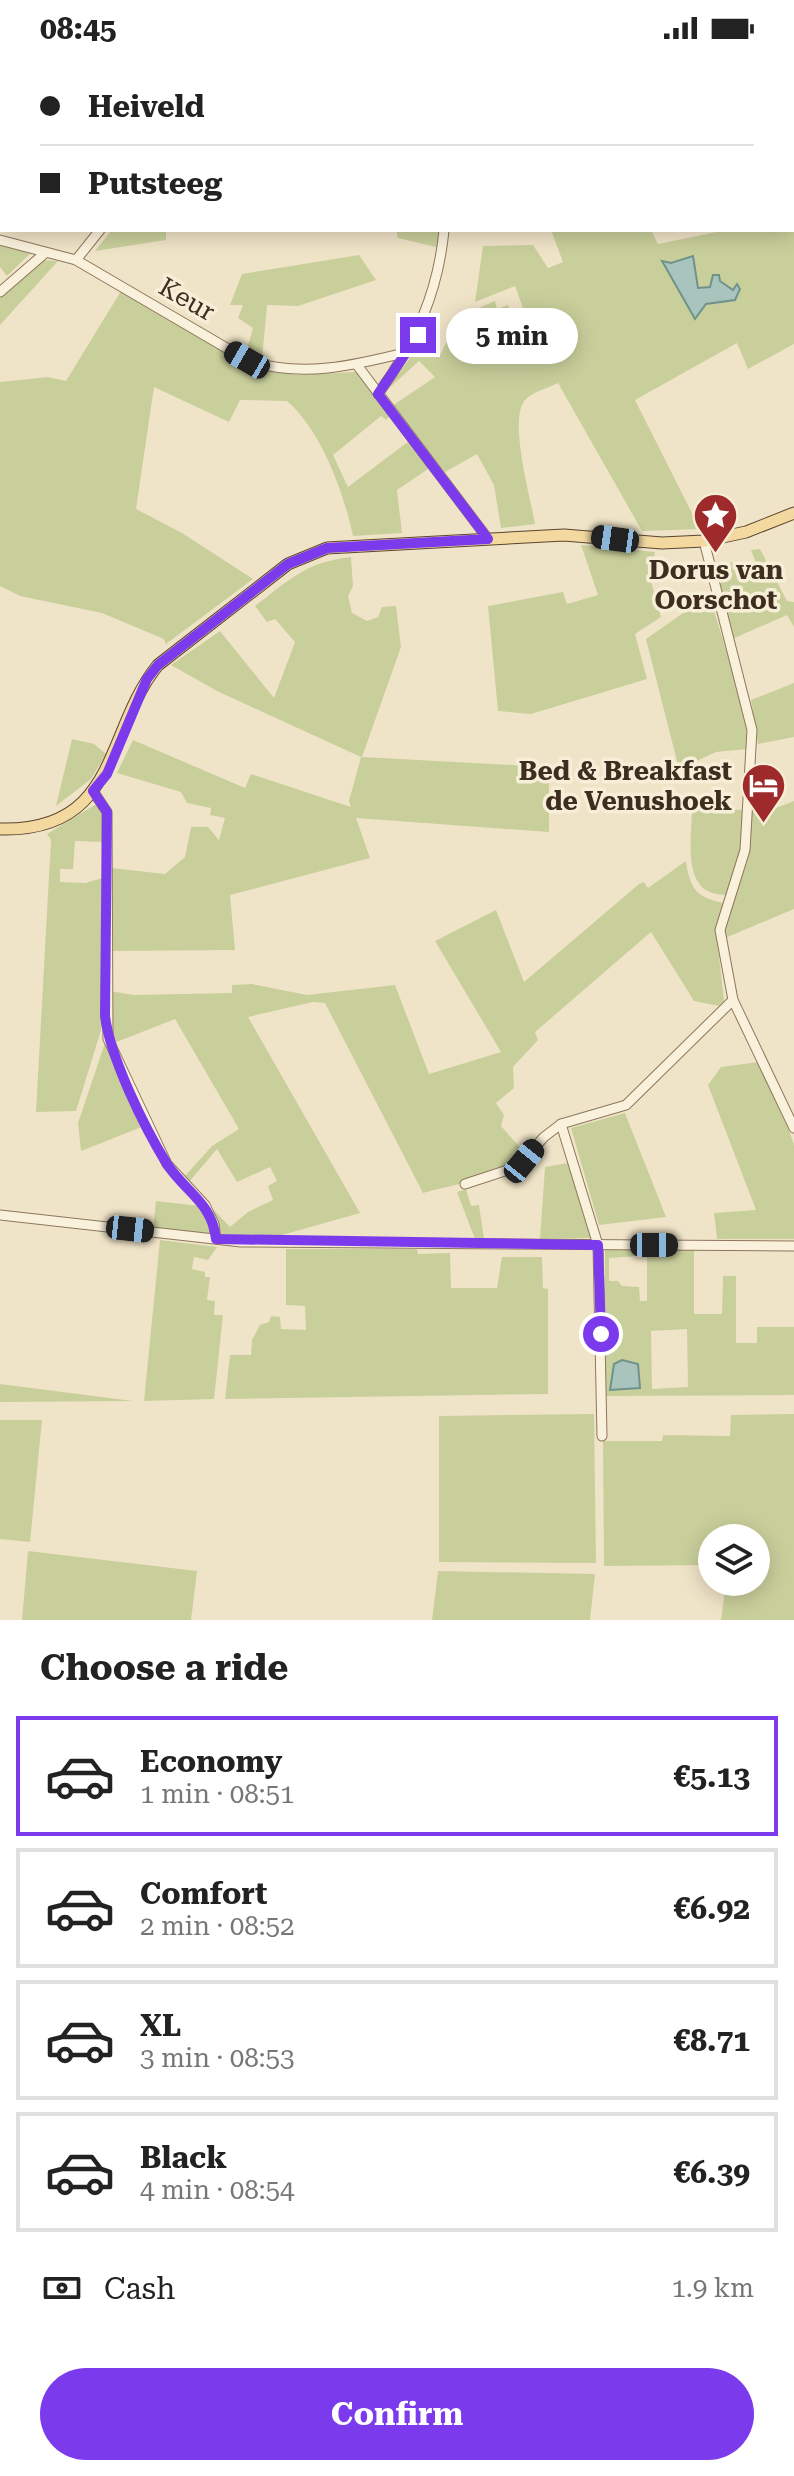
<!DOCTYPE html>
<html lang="en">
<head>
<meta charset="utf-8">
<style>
  body { margin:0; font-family:"Roboto Serif",serif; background:#f6f6f6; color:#222; height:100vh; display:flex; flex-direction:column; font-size:30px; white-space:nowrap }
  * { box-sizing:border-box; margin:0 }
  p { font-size:26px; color:#767676 }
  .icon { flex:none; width:44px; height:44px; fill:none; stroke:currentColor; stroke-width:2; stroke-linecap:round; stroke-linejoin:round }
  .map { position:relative; height:1564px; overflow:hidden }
  .side { display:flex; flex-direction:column; background:#fff; flex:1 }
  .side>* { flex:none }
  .banner { position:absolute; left:0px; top:0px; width:794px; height:176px; box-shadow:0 4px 20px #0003; display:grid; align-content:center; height:176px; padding:0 40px; background:#fff }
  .fabs { position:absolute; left:698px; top:1468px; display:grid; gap:16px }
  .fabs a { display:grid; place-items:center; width:72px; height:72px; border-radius:50%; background:#fff; box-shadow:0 4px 20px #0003; font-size:40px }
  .end { position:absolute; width:36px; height:36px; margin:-18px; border:10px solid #7c3aed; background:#fff; box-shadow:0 0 0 4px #fff }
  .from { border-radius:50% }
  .bubble { position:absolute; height:56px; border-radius:28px; background:#fff; box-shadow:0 4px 20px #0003; font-size:26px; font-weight:700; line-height:56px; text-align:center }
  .car { position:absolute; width:24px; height:48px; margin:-24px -12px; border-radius:10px; box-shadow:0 0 6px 2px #0007; background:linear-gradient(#222 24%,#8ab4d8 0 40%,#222 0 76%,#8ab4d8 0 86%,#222 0) }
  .banner b { display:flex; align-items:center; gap:28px; height:76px; font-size:30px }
  .banner b+b { border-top:2px solid #e0e0e0 }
  .banner i { width:20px; height:20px; background:#222 }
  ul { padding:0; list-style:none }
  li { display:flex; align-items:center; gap:24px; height:120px; margin:0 16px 12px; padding:0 24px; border:4px solid #e0e0e0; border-radius:0px }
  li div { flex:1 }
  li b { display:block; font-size:30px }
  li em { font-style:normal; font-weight:700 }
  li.on { border-color:#7c3aed }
  li>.icon { width:72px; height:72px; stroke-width:1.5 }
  h2 { padding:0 40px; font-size:36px; line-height:96px }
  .pay { display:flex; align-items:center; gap:20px; height:88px; padding:0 40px; font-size:30px }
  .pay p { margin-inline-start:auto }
  .cta { display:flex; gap:16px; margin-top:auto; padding:16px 40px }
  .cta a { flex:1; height:92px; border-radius:48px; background:#7c3aed; color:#fff; font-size:32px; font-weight:700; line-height:92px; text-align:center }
  .status { display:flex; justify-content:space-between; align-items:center; height:56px; padding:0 40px; background:#fff; direction:ltr }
  .status svg { height:22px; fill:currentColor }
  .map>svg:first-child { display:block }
  .green { fill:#c9cf9b; fill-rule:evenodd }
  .water { fill:#a9c4bc; stroke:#6f938a; stroke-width:2 }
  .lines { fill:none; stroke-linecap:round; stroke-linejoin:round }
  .minor-casing { stroke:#8d765c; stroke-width:11 }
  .major-casing { stroke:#5b4430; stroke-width:13 }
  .minor { stroke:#faf1dc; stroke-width:9 }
  .major { stroke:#f3d9a0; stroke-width:11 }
  .route { stroke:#7c3aed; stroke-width:10 }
  .labels { text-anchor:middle; stroke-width:7; stroke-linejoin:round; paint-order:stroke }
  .street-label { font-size:26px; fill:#3d2e20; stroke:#f7eed8 }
  .poi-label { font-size:26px; font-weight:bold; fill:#3d2e20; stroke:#f7eed8 }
</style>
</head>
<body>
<div class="status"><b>08:45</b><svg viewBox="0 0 49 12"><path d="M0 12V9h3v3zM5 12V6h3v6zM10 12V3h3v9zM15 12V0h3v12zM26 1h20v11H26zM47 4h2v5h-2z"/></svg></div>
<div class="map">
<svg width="794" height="1564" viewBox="0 0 794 1564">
  <rect width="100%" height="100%" fill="#f0e4c8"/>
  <g class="green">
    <path d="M794,138V288L748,313L737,287L635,344L700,473L642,475L558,327C548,332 532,336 525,344C508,363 531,443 535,468L501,472L494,429L477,398L445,416L392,350L435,321L419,305L387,334L423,283L432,293L426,299L439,301L453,273L476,264L474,254L495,245L497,253L508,249L510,256L504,259L518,291L535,285L515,230L475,246L483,190L533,189L548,212L563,206L551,174H651L658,188L726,174H792Z"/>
    <polygon points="112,174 166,174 166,184 95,195"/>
    <polygon points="396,174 440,174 440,192 398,182"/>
    <polygon points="0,185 34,194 7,220 0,211"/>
    <polygon points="359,199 376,224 298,250 267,249 262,303 246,296 253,272 238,262 243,249 230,249 242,218"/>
    <polygon points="41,204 58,205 0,269 0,242"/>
    <path d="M121,235L266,315L298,319L356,316L390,360L386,364L381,360L333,399L348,431L409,385L431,411L397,434L402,477L353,480C344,437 321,374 287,345L240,344L229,366L154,331L136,453L182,477L253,523L166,588L164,583L102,557L20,540L0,530V326L48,321L66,325Z"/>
    <polygon points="581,489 655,496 650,522 661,561 635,578 647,623 531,658 498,655 488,550 563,536 567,548 598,539"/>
    <polygon points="760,493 787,545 794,546 794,571 787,559 732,583 712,517 732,506 738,519 759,514 751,494"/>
    <path d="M351,501L353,530L348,540L352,557L367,565L378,561L382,551L396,550L401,591L362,701L549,711V776L356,762L370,802L230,839L235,894L111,895L112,812L165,818L185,801L191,771H208L219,784L225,762L210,759L211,752L187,747L181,736L117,717L133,684L245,732L251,718L351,751L349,745L361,701L217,635L171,609L220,575L274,642L295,586L275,563L267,566L255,550C289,524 306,506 351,501Z"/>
    <polygon points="709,539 745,655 748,693 716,696 679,713 646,583"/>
    <polygon points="794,627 794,681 758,688 751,644"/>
    <polygon points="72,683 94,688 106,698 91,723 56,750"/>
    <polygon points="794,745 794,853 725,882 724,871 748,804 752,752 776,752"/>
    <polygon points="98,747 102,749 104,786 75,785 73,813 60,813 60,826 85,827 103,822 102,971 76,1055 36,1056 51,784 47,778"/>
    <path d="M692,751L743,754L741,795L726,839C680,839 692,784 692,751Z"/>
    <path d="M686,805C690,833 696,841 723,847L717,882L724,945L719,950L694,945L651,876L535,976L538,984L513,1011L514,1032L496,1047L504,1059L501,1070L525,1097C504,1122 454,1128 423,1137L325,947L313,946L248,961L360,1157L275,1181L222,1180L212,1152L230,1171L248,1156L273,1144L268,1130L277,1125L270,1111L237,1126L217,1093L189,1126L184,1121L212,1090L239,1073L175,963L114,987L113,983L110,935L134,939L232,937V929L252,928L307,939L395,929L429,1018L501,996L435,885L496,854L524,926L639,828L644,826L648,832Z"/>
    <polygon points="105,987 144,1070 81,1095 78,1067"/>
    <polygon points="758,1006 785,1062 794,1089 794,1183 717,1183 714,1157 756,1154 708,1029 721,1011"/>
    <polygon points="625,1057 666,1161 599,1169 571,1072"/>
    <polygon points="568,1107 591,1182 540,1183 545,1111"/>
    <polygon points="466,1133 471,1150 479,1149 484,1183 475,1183 457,1136"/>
    <polygon points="156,1145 200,1150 212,1179 153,1172"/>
    <polygon points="160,1184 217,1191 208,1204 194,1201 192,1213 205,1216 205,1221 210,1221 207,1244 215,1245 214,1259 223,1259 214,1343 144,1345"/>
    <polygon points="286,1193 417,1193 418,1198 450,1197 451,1232 497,1232 502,1201 542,1201 543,1232 548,1233 548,1338 225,1343 230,1299 251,1299 252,1284 260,1269 269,1266 271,1260 280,1261 281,1273 306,1274 305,1250 286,1249"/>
    <path d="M605,1194H638L637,1200L609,1202V1225H618L622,1230L639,1231L640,1245H647V1194H694V1258H722L723,1220H736V1287H757V1271H794V1339L605,1340ZM687,1273L688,1331L652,1333L651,1275ZM622,1304L640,1332L610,1334L614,1308Z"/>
    <polygon points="0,1328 133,1345 0,1346"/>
    <polygon points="594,1358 596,1507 439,1506 439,1360"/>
    <polygon points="794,1358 794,1564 721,1564 726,1526 756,1526 756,1482 712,1482 712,1509 604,1510 603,1385 662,1385 663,1379 730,1380 731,1359"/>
    <polygon points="0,1364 42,1364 30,1486 0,1483"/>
    <polygon points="28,1495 197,1515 191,1564 22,1564"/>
    <polygon points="438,1515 595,1518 590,1564 432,1564"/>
  </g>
  <g class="water">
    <polygon points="693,200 698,232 710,231 713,219 719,219 720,225 733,234 737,228 740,233 735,244 706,248 695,263 662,205 671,207"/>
    <polygon points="622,1304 638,1308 640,1332 610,1334 614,1308"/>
  </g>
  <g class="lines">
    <defs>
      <g id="minor">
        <polyline points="642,0 642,2"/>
        <polyline points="703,0 704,2"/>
        <polyline points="190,2 191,0"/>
        <polyline points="750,2 750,0"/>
        <polyline points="792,19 794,18"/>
        <path d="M0,184L76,204L247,304C300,323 356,309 408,296"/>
        <polyline points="76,204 100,174"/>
        <polyline points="0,236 45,197"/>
        <polyline points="357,309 488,483"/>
        <path d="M378,338C415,287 438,238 444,174"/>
        <polyline points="704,485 752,674 745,794 720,874 733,944 794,1072"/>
        <polyline points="93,735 107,756 108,983 167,1108 205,1149 214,1168 216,1183"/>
        <polyline points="561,1068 598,1189 602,1380"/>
        <polyline points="465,1128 517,1111 544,1081 561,1068 626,1049 733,944"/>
        <polyline points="0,1159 241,1186 794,1190"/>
      </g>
      <path id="major" d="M0,773C120,776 104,675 158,609L288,508L327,492L564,479L662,487L704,485L746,476L794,457"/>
    </defs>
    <use href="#minor" class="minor-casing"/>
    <use href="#major" class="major-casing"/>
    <use href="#minor" class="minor"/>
    <use href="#major" class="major"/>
  </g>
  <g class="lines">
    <path class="route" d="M418,279L378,338L488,483L327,492L288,508L158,609L147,623L107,718L93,735L107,756L105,960C110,1001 144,1071 167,1108C185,1136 212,1146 216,1183L598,1189L601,1278"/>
  </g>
  <defs>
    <symbol id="sight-pin" viewBox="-11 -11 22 30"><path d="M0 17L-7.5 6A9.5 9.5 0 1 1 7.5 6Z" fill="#9e2a2b" stroke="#f7eed8"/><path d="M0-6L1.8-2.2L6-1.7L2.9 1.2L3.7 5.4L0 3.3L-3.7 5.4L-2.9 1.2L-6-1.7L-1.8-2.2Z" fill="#fff"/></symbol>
    <symbol id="hotel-pin" viewBox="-11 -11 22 30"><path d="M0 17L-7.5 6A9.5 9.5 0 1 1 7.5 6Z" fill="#9e2a2b" stroke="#f7eed8"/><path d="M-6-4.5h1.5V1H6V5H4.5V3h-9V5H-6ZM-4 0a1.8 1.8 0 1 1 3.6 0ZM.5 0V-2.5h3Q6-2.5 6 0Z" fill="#fff"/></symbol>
  </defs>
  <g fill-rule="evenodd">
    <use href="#sight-pin" x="690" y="434" width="51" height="69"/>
    <use href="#hotel-pin" x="738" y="704" width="51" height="69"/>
  </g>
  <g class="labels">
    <g class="street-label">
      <text transform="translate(187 243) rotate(30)" y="9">Keur</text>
    </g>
    <g class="poi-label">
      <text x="716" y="523">Dorus van<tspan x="716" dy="30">Oorschot</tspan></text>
      <text x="732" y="724" text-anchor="end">Bed &amp; Breakfast<tspan x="732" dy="30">de Venushoek</tspan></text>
    </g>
  </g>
</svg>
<div class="fabs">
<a><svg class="icon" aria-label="layers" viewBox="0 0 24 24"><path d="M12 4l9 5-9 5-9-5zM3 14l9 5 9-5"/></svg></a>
</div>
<i class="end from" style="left:601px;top:1278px"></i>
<i class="end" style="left:418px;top:279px"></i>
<div class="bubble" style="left:446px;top:252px;width:132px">5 min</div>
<i class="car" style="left:247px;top:304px;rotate:300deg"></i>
<i class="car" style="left:615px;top:483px;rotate:278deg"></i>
<i class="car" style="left:524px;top:1105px;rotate:39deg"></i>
<i class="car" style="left:130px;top:1173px;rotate:96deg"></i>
<i class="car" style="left:654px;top:1189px;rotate:90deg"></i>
<div class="banner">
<b><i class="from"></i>Heiveld</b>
<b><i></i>Putsteeg</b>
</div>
</div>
<section class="side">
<h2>Choose a ride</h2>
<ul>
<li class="on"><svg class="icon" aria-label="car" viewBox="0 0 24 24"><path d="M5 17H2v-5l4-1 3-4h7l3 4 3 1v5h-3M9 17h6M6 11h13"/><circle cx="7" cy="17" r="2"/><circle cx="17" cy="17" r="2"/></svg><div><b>Economy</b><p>1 min · 08:51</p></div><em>€5.13</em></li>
<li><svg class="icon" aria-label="car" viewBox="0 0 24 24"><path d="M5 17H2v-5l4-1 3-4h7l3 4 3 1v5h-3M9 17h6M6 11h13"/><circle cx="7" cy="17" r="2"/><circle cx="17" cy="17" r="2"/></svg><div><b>Comfort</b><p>2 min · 08:52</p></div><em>€6.92</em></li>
<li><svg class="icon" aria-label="car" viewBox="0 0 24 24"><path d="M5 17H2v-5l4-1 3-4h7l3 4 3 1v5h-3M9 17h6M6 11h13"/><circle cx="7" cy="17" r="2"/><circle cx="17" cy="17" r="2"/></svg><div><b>XL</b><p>3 min · 08:53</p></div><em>€8.71</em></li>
<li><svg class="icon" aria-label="car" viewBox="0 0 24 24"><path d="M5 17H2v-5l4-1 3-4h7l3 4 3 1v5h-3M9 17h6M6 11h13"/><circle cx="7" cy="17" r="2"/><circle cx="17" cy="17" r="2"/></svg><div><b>Black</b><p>4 min · 08:54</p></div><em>€6.39</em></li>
</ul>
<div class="pay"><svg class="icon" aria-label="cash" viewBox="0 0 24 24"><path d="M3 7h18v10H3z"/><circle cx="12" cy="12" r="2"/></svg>Cash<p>1.9 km</p></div>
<div class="cta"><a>Confirm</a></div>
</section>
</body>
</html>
